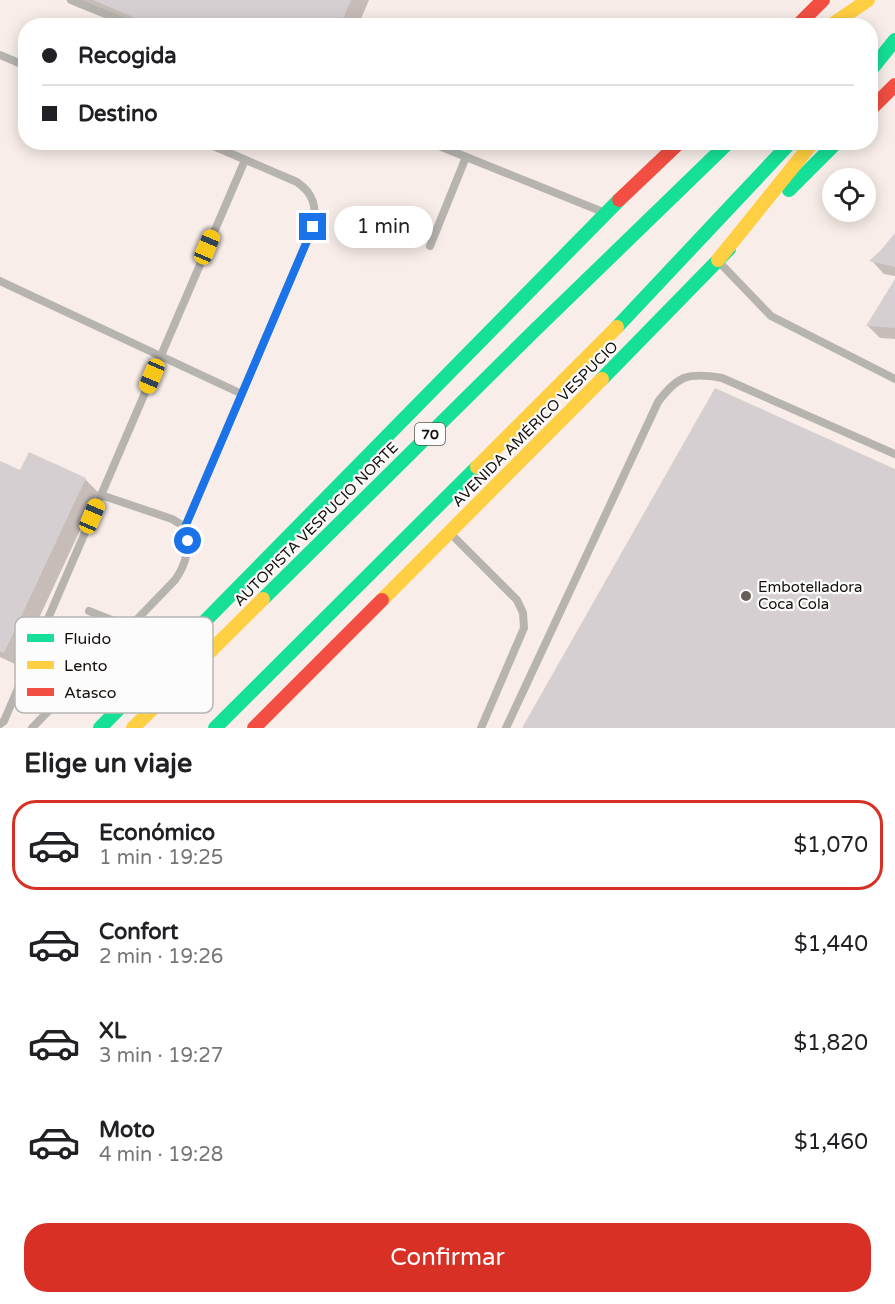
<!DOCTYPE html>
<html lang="es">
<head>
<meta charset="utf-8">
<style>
  body { margin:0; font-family:"Varela Round",sans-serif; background:#f2f2f2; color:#202124; height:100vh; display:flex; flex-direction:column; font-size:22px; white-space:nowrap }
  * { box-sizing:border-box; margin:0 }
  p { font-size:20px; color:#757577 }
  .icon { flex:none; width:33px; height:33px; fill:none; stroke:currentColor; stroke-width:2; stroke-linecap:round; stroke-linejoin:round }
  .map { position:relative; height:728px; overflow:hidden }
  .drawer { display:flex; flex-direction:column; background:#fff; flex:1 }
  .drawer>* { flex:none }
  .guide { position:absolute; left:18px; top:18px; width:860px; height:132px; border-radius:24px; box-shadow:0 3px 15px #0003; display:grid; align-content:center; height:132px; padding:0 24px; background:#fff }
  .buttons { position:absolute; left:822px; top:168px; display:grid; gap:12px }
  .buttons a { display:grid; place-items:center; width:54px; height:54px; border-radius:50%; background:#fff; box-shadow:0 3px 15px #0003; font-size:30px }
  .end { position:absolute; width:27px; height:27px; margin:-14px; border:8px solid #1a73e8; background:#fff; box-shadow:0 0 0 3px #fff }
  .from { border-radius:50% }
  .bubble { position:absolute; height:42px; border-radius:21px; background:#fff; box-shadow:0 3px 15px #0003; font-size:20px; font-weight:600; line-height:42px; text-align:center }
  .car { position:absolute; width:18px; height:36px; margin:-18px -9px; border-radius:8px; box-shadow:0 0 4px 2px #0007; background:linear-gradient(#f5c518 24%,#345 0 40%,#f5c518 0 76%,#345 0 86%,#f5c518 0) }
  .guide b { display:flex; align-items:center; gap:21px; height:57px; font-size:22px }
  .guide b+b { border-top:2px solid #e0e0e0 }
  .guide i { width:15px; height:15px; background:#202124 }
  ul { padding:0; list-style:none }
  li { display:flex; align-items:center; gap:18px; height:90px; margin:0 12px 9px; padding:0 12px; border:3px solid transparent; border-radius:24px }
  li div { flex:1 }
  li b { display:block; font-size:22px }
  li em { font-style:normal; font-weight:600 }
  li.current { border-color:#d93025 }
  li>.icon { width:54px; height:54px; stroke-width:1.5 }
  h2 { padding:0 24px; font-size:27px; line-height:72px }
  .cta { display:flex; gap:12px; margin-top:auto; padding:12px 24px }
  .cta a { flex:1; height:69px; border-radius:24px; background:#d93025; color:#fff; font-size:24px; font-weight:600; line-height:69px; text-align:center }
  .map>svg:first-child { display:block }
  .shadow { fill:#0003 }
  .building { fill:#d6cfd1 }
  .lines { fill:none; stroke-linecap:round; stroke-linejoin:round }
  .lane { stroke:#b7b4b0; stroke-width:8 }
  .fast { stroke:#16e098; stroke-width:14 }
  .slow { stroke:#ffcf43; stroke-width:14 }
  .jam { stroke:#f24e42; stroke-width:14 }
  .route { stroke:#1a73e8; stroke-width:8 }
  .poi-dot { fill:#665d58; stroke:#fcfcfc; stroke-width:2 }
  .labels { text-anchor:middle; stroke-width:4.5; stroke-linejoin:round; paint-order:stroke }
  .shield { fill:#fcfcfc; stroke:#5c5653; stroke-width:1.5 }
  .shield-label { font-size:14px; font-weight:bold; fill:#170f0b }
  .street-label { font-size:15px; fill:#170f0b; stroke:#fcfcfc }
  .poi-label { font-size:15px; fill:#170f0b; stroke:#fcfcfc; text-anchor:start }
  .key { fill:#fcfcfc; stroke:#b7b5b4; stroke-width:1.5 }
  .key-label { font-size:16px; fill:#170f0b }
</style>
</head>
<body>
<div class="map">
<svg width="895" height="728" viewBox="0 0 895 728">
  <rect width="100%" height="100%" fill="#f8ede8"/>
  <g class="shadow">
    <polygon points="78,0 369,0 358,26 139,26"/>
    <polygon points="895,235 895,276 884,274 872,261"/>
    <polygon points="895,281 895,339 880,338 868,326"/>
    <polygon points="0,463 21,472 85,479 98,492 17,665 0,657"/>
  </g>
  <g class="building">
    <polygon points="93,0 351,0 340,26 154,26"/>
    <polygon points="895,233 895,267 869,261 881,250"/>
    <polygon points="895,279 895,328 866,326"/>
    <polygon points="715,388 895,469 895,728 522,728"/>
    <polygon points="29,452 86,478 4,653 0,651 0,461 20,470"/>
  </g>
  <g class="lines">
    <g class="lane">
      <polyline points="71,0 135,26"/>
      <polyline points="0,55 26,66"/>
      <polyline points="429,142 603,212"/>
      <polyline points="430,246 466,157"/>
      <polyline points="720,263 771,316 895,379"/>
      <polyline points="0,281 242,394"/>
      <polyline points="101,495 172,519 185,527"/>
      <polyline points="450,533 517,600 523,613 524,628 481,728"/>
      <polyline points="89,611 129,627"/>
      <polyline points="0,724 4,721 245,160"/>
      <path d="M32,728L175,580C187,563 190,547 185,527L313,227C317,207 314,194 297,182L204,142"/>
      <path d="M506,728L658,402C678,375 689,372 722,378L895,454"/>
    </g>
    <g class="fast">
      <polyline points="870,71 895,40"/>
      <polyline points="789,190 837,142"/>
      <polyline points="617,327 791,142"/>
      <polyline points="602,379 729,249"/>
      <polyline points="263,599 535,330 729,142"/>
      <polyline points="100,728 619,200"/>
      <polyline points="215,728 477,467"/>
    </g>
    <g class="slow">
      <polyline points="830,26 868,0"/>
      <polyline points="718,260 813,142"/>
      <polyline points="477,467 617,327"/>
      <polyline points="382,600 602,379"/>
      <polyline points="133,728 263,599"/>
    </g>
    <g class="jam">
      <polyline points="797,26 823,0"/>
      <polyline points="870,110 895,85"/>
      <polyline points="619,200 680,142"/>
      <polyline points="254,728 382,600"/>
    </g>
  </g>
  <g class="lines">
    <polyline class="route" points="188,541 185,527 313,227"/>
  </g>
  <circle class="poi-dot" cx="746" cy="596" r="6"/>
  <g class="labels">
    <rect class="shield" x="415" y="423" width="30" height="22" rx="4.5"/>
    <g class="shield-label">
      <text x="430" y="439">70</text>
    </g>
    <g class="street-label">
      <text transform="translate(535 424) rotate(-45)" y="5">AVENIDA AMÉRICO VESPUCIO</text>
      <text transform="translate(316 524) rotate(-45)" y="5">AUTOPISTA VESPUCIO NORTE</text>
    </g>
    <g class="poi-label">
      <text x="758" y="592">Embotelladora<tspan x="758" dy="17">Coca Cola</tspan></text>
    </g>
  </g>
  <rect x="15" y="617" width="198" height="96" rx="9" class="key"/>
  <rect x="27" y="634" width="27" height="8" fill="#16e098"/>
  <rect x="27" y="661" width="27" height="8" fill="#ffcf43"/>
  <rect x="27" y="688" width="27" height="8" fill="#f24e42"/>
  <g class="key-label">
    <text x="64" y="644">Fluido</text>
    <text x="64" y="671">Lento</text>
    <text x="64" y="698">Atasco</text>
  </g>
</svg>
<div class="buttons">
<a><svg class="icon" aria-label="locate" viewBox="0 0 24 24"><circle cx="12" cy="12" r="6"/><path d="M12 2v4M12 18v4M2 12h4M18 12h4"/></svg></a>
</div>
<i class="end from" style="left:188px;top:541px"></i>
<i class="end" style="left:313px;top:227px"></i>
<div class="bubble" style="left:334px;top:206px;width:99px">1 min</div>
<i class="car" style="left:207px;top:247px;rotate:23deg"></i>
<i class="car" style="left:152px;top:376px;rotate:203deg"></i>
<i class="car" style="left:92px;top:516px;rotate:23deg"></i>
<div class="guide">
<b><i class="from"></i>Recogida</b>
<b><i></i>Destino</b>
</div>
</div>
<section class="drawer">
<h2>Elige un viaje</h2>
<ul>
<li class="current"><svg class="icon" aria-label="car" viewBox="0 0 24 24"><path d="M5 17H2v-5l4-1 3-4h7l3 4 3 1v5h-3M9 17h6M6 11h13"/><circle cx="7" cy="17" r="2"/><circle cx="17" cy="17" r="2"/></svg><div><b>Económico</b><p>1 min · 19:25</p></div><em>$1,070</em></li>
<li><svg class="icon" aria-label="car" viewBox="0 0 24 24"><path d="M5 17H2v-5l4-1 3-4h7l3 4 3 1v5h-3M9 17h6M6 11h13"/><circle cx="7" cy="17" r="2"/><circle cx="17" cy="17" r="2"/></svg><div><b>Confort</b><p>2 min · 19:26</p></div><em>$1,440</em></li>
<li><svg class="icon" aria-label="car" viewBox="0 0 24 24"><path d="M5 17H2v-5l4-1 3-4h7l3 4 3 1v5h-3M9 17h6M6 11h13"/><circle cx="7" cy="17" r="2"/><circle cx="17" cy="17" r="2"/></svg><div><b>XL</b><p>3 min · 19:27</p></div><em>$1,820</em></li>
<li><svg class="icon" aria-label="car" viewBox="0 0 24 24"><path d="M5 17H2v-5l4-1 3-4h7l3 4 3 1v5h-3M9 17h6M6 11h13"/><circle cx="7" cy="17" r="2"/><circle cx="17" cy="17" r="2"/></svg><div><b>Moto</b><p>4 min · 19:28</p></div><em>$1,460</em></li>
</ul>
<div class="cta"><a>Confirmar</a></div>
</section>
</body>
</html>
